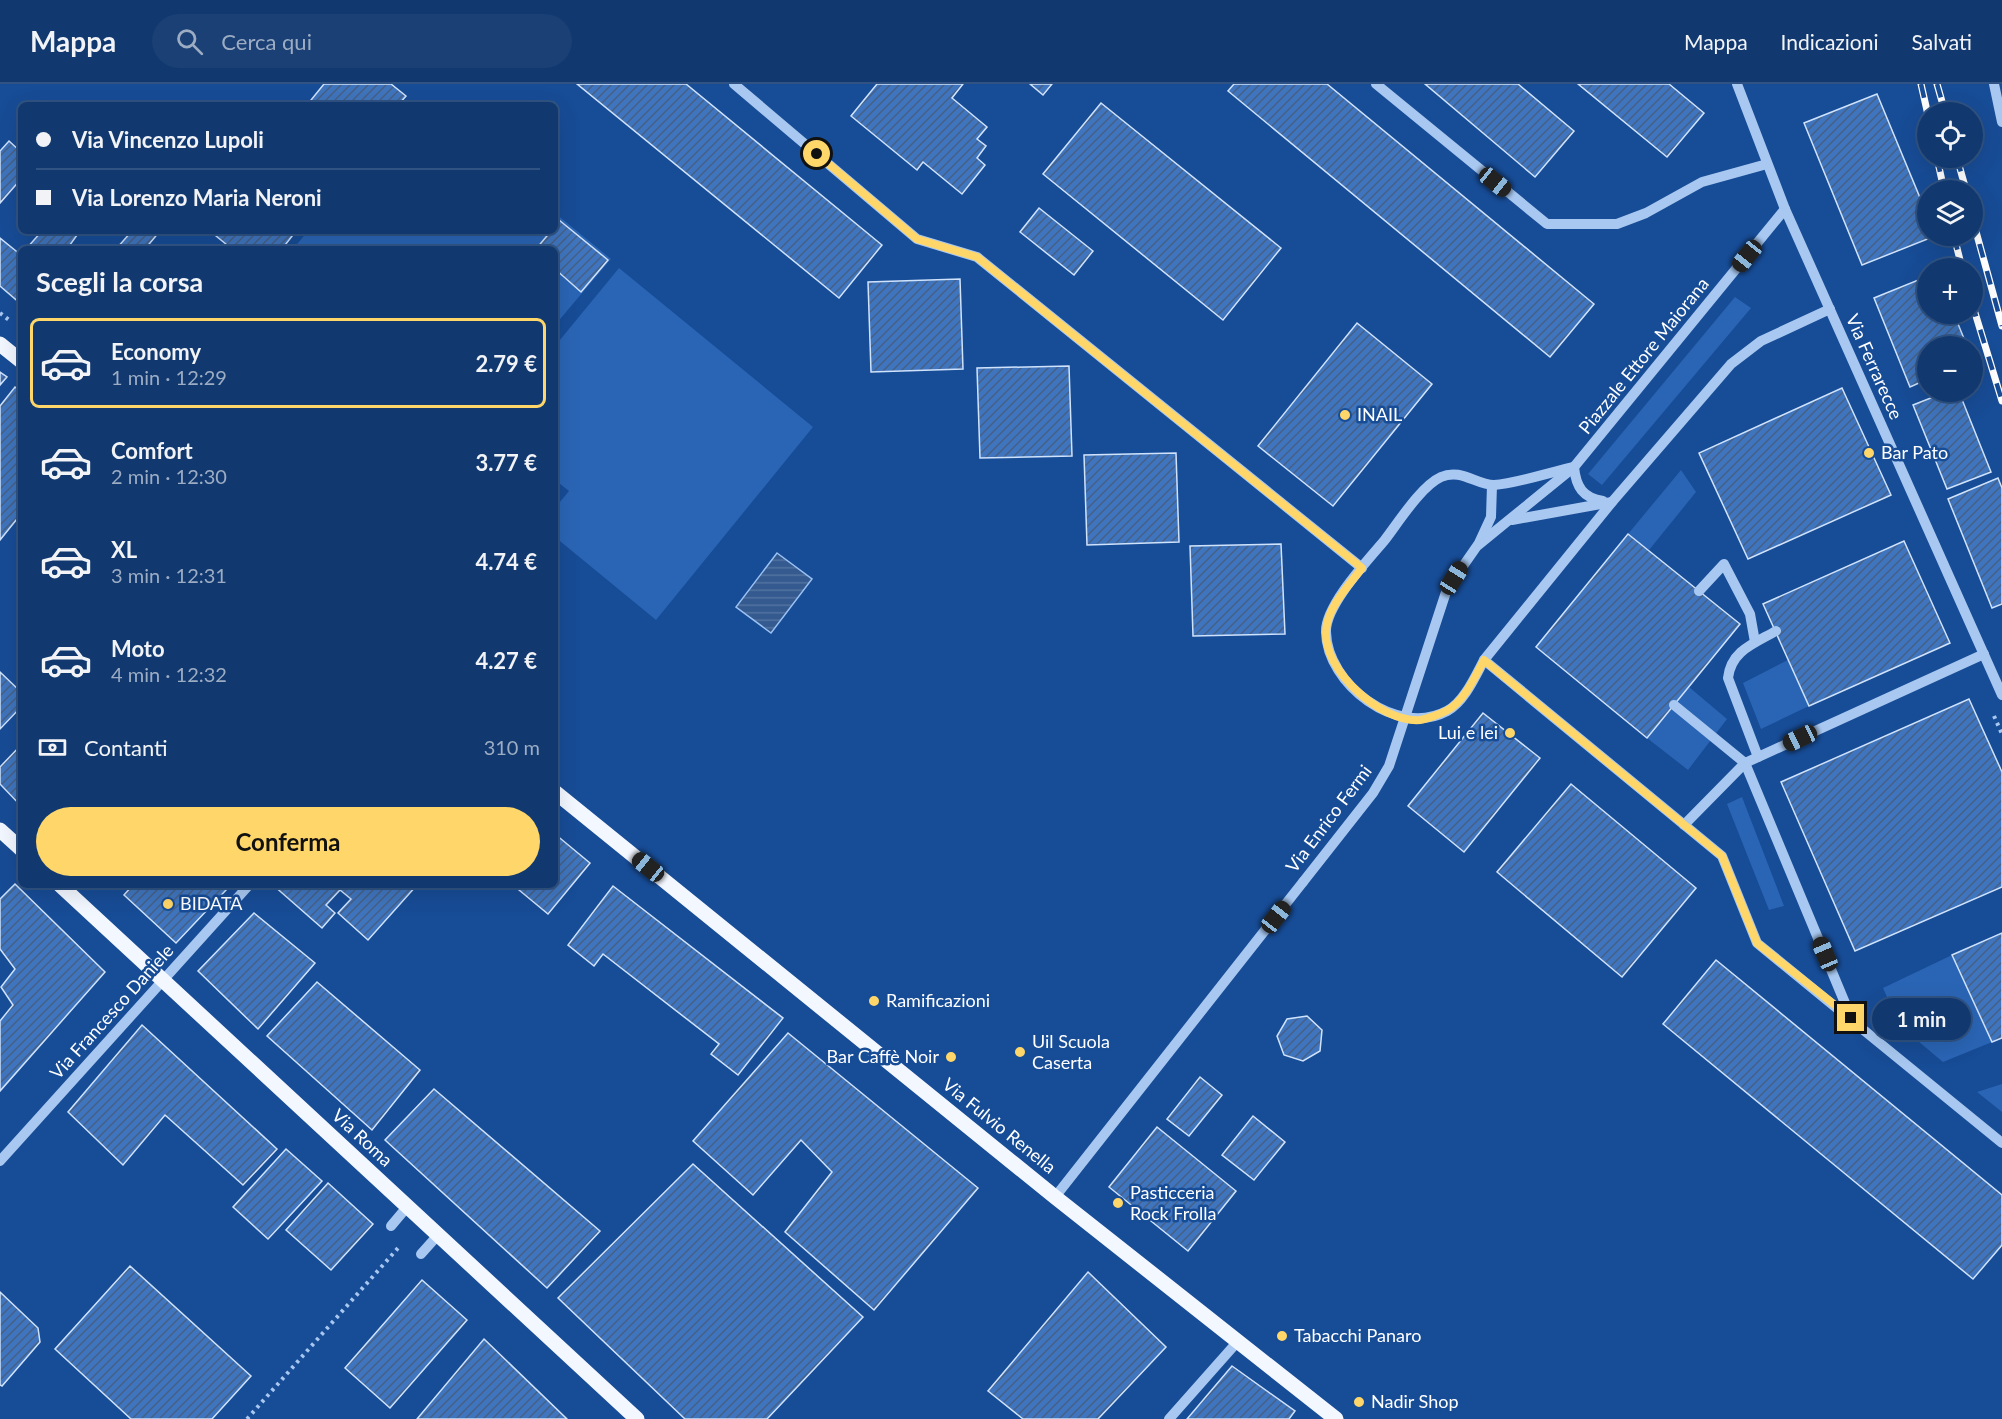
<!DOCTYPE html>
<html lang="it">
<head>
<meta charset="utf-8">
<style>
  body { margin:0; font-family:Lato,sans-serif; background:#1a4075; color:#f1f3f6; height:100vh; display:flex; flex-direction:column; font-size:22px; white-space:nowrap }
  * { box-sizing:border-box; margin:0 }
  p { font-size:20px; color:#9cacc3 }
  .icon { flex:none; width:33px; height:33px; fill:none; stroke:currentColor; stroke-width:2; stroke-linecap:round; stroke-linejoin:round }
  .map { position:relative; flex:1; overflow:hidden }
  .panel { position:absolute; left:18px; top:162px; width:540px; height:642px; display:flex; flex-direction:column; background:#113970; border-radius:9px; box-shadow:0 6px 24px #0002,0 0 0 2px #305383 }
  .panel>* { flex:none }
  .top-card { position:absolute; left:18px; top:18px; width:540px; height:132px; border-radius:9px; box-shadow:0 6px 24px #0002,0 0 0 2px #305383; display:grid; align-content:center; height:132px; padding:0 18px; background:#113970 }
  .controls { position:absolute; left:1917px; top:18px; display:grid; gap:12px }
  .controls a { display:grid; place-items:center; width:66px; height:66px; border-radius:50%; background:#113970; box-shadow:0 6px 24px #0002,0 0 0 2px #305383; font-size:30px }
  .end { position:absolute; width:27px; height:27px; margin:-14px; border:8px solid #ffd669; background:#111; box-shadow:0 0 0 3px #111 }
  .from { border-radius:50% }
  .bubble { position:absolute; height:42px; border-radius:21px; background:#113970; box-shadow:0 6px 24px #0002,0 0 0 2px #305383; font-size:20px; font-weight:700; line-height:42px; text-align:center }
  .car { position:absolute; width:18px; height:36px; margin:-18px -9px; border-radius:8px; box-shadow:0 0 4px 2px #0007; background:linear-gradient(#222 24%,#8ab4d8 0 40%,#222 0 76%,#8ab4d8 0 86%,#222 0) }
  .top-card b { display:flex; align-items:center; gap:21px; height:57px; font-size:22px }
  .top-card b+b { border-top:2px solid #305383 }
  .top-card i { width:15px; height:15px; background:#f1f3f6 }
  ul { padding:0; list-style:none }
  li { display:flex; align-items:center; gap:18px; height:90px; margin:0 12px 9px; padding:0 6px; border:3px solid transparent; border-radius:9px }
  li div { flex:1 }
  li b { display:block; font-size:22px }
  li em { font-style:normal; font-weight:700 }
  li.selected { border-color:#ffd669 }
  li>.icon { width:54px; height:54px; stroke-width:1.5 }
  h2 { padding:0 18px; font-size:27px; line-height:72px }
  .pay { display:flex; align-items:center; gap:15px; height:66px; padding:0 18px; font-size:22px }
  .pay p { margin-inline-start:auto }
  .primary-button { display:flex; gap:12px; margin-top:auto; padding:12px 18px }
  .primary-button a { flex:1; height:69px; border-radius:36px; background:#ffd669; color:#111; font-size:24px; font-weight:700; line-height:69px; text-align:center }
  header { display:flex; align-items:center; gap:36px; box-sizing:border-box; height:84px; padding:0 30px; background:#113970; border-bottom:2px solid #305383 }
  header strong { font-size:28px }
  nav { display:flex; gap:33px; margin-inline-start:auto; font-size:21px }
  .search { width:420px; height:54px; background:#1a4075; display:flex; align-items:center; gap:15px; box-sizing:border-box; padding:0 21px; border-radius:33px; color:#9cacc3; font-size:22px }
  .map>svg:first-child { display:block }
  .green { fill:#2a65b5 }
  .water { fill:url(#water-rules); stroke:#9bc2f4; stroke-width:1.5 }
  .building { fill:url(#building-hatch); stroke:#d0e3fc; stroke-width:1.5 }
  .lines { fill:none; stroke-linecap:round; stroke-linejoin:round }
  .path { stroke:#a8c8f1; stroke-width:4; stroke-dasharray:3 4.5; stroke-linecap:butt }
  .minor { stroke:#a8c8f1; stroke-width:10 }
  .major { stroke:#f3f7ff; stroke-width:15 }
  .rail-casing { stroke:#fff; stroke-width:7 }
  .rail { stroke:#174c96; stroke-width:4.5; stroke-dasharray:14; stroke-linecap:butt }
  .minor-bridge { stroke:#a8c8f1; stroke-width:10 }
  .route { stroke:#ffd669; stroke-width:8 }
  .poi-dot { fill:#ffd669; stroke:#174c96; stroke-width:2 }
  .labels { text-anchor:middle; stroke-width:5; stroke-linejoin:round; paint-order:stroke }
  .street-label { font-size:18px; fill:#fff; stroke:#174c96 }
  .poi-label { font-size:18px; fill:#fff; stroke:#174c96; text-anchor:start }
</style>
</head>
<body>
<header>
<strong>Mappa</strong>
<div class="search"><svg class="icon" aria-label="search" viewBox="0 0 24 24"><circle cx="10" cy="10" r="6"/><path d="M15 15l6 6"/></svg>Cerca qui</div>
<nav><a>Mappa</a><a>Indicazioni</a><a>Salvati</a></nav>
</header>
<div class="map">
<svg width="2002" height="1335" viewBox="0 0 2002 1335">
  <defs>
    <pattern id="water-rules" width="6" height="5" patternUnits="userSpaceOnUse" patternTransform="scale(1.5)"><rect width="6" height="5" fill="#345a90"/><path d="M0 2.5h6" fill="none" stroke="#5273a1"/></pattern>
    <pattern id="building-hatch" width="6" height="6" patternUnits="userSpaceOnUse" patternTransform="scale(1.5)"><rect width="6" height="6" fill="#3f75be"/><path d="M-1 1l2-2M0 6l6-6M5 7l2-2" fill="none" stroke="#466085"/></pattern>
  </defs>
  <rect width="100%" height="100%" fill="#174c96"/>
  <g class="green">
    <polygon points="555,129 611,175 555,241 555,165 293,165 308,147 555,147"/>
    <polygon points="619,184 813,343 656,536 555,453 555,424 569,407 555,396 555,262"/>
    <polygon points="1735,213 1751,224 1602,401 1588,390"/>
    <polygon points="1681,386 1696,408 1649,466 1628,450"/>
    <polygon points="1788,576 1809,622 1761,645 1743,599"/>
    <polygon points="1689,603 1727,635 1688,686 1647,654"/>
    <polygon points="1742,713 1784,822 1769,826 1727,720"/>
    <polygon points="1952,871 1992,958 1943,978 1900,942 1883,904"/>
    <polygon points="2002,1000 2002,1028 1977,1008"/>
  </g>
  <polygon class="water" points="777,469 812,495 771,549 736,523"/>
  <g class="building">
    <polygon points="324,0 391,0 406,12 398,21 307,21"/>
    <polygon points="577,0 686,0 882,161 839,214"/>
    <polygon points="877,0 963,0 952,14 987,43 977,55 986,62 977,74 985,81 962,110 923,78 917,86 851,32"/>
    <polygon points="1030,0 1052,0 1043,11"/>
    <polygon points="1234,0 1327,0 1594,220 1550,273 1228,7"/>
    <polygon points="1425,0 1518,0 1574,47 1535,93"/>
    <polygon points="1578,0 1669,0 1704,29 1667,73"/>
    <polygon points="1877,10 1928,133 1928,152 1935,152 1862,181 1804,39"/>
    <polygon points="1101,19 1281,164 1223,236 1043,90"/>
    <polygon points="9,57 21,68 21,95 0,119 0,67"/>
    <polygon points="1039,124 1093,167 1074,191 1020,148"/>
    <polygon points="559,136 608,176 581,208 555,185 555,165 536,165 551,147 555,147"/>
    <polygon points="42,147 80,147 67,165 26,165"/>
    <polygon points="132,147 160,147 145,165 116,165"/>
    <polygon points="210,147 296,147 282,165 232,165"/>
    <polygon points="0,154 21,171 21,220 0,202"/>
    <polygon points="1928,192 1928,230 1954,230 1967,262 1928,262 1928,295 1910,303 1874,214"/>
    <polygon points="960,195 963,285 871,288 868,198"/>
    <polygon points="1357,239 1432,300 1333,422 1258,362"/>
    <polygon points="1069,282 1072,372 980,374 977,284"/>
    <polygon points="0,288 7,293 0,301"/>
    <polygon points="15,303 21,308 21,430 0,456 0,322"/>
    <polygon points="1842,304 1891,411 1748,475 1699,369"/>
    <polygon points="1946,308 1959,308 1991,388 1947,405 1913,321"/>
    <polygon points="1176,369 1179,458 1087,461 1084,371"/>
    <polygon points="1998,394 2002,404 2002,520 1992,524 1948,415"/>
    <polygon points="1628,450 1740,540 1647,654 1536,563"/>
    <polygon points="1904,457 1950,559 1809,622 1763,520"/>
    <polygon points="1281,460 1285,550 1193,552 1190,462"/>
    <polygon points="0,588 21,608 21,623 0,645"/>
    <polygon points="1969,615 2002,688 2002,803 1855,867 1781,698"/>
    <polygon points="1483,629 1540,674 1464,768 1408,722"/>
    <polygon points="21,661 21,722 0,700 0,683"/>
    <polygon points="1571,700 1696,804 1622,893 1497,788"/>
    <polygon points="555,750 590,779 548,830 513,801 555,801"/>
    <polygon points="15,800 105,888 0,1007 0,937 13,921 1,903 15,885 0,865 0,815"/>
    <polygon points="133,801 220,801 226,806 176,859 124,811"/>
    <polygon points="273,801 417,801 368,856 338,829 351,815 340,806 326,821 335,829 322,844"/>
    <polygon points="613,802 783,934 738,991 711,970 719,960 603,870 594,882 568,861"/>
    <polygon points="254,829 315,879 258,945 198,887"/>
    <polygon points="2002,849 2002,954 1992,958 1952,871"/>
    <polygon points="1716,876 2002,1111 2002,1161 1973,1195 1663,940"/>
    <polygon points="317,898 420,986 372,1046 267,952"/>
    <polygon points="1307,932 1322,946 1320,967 1303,977 1284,971 1277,952 1287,935"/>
    <polygon points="142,941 277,1065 243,1101 165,1031 123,1081 68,1028"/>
    <polygon points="788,949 978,1104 874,1226 785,1148 832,1088 801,1056 753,1111 693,1057"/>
    <polygon points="1200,993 1222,1011 1189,1052 1167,1035"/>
    <polygon points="434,1005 600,1147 547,1204 385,1056"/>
    <polygon points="1253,1032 1285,1058 1254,1096 1222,1071"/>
    <polygon points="1157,1043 1236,1107 1188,1167 1109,1103"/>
    <polygon points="286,1065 322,1097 268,1155 233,1123"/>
    <polygon points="693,1080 863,1233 767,1335 685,1335 558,1214"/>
    <polygon points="328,1099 373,1140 331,1186 286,1146"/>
    <polygon points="130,1182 251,1292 212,1335 131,1335 55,1265"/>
    <polygon points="1088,1188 1166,1263 1098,1335 1023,1335 988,1307"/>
    <polygon points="422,1196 467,1236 390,1324 345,1284"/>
    <polygon points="0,1208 38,1244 40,1258 2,1302 0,1301"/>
    <polygon points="484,1255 567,1335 417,1335"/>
    <polygon points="1232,1282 1295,1327 1289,1335 1187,1335"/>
  </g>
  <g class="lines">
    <g class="path">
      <polyline points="0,229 9,236"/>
      <polyline points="1994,632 2002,650"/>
      <polyline points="247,1335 398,1164"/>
    </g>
    <g class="minor">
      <polyline points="734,0 917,155 977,173 1362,484"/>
      <polyline points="1376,0 1547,140 1617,140 1646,129 1702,98 1767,80"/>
      <polyline points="1737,0 1785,125 2002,611"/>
      <polyline points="1994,0 2002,38"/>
      <path d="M1574,383C1551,388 1515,400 1494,401C1476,401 1461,384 1441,393C1421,402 1398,439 1384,457C1367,477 1325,522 1326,548C1327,600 1397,654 1447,627C1464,618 1475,593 1484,576L1612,418L1731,280L1761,257L1830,225"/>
      <path d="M1574,383C1576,403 1583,414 1603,417"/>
      <polyline points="1512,436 1612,418"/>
      <polyline points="1479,459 1491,433 1492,401"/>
      <polyline points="1447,505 1477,462 1574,383 1785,125"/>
      <polyline points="1699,507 1724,480 1750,530 1755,558"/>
      <polyline points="1484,576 1722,772 1757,859 2002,1059"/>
      <polyline points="1674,621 1745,679 1850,931"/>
      <path d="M1758,673L1728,594C1731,567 1753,560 1776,547"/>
      <polyline points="1684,741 1745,679 1984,570"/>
      <polyline points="0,1077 249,801"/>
      <polyline points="1055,1113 1303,798"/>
      <polyline points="391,1142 407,1123"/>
      <polyline points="421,1170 438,1151"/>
      <polyline points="1169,1335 1239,1256"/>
    </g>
    <g class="major">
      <polyline points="0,260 21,277"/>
      <polyline points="555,708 1055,1113 1336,1335"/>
      <polyline points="0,746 21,765"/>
      <polyline points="60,801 637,1335"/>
    </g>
    <defs>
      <g id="rail">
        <polyline points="1921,0 1928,31"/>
        <polyline points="1937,0 1945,28"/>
        <polyline points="1937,74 1944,106"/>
        <polyline points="1957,74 1966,106"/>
        <polyline points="1972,133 2002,242"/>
        <polyline points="1954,152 1962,184"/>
        <polyline points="1972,219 2002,317"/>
      </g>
    </defs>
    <use href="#rail" class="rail-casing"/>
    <use href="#rail" class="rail"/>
    <polyline class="minor-bridge" points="1303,798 1373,709 1389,682 1447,505"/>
  </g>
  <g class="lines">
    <path class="route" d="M817,70L917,155L977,173L1362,484C1349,501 1327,524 1326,547C1323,586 1381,639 1420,636C1427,635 1440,630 1446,627C1464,618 1475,593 1484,576L1722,772L1757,859L1851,934"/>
  </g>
  <g class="poi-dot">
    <circle cx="1345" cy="331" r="6"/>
    <circle cx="1869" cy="369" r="6"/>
    <circle cx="1510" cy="649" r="6"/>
    <circle cx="168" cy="820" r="6"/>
    <circle cx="874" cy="917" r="6"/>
    <circle cx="1020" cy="968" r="6"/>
    <circle cx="951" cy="973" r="6"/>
    <circle cx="1118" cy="1119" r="6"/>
    <circle cx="1282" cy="1252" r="6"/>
    <circle cx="1359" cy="1318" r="6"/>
  </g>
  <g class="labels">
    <g class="street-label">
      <text transform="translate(1644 272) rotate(-51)" y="6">Piazzale Ettore Maiorana</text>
      <text transform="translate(1874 283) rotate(66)" y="6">Via Ferrarecce</text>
      <text transform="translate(1329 735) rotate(-53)" y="6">Via Enrico Fermi</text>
      <text transform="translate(112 928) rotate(-48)" y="6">Via Francesco Daniele</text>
      <text transform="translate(999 1042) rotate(39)" y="6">Via Fulvio Renella</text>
      <text transform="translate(362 1054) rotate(43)" y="6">Via Roma</text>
    </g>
    <g class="poi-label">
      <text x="1357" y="337">INAIL</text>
      <text x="1881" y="375">Bar Pato</text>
      <text x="1498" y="655" text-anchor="end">Lui e lei</text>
      <text x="180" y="826">BIDATA</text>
      <text x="886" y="923">Ramificazioni</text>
      <text x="1032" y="964">Uil Scuola<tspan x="1032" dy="21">Caserta</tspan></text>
      <text x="939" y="979" text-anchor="end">Bar Caffè Noir</text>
      <text x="1130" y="1115">Pasticceria<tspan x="1130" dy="21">Rock Frolla</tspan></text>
      <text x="1294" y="1258">Tabacchi Panaro</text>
      <text x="1371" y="1324">Nadir Shop</text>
    </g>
  </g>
</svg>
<div class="controls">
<a><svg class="icon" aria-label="locate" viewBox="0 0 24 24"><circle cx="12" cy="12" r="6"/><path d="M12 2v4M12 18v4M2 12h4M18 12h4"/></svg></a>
<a><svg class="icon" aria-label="layers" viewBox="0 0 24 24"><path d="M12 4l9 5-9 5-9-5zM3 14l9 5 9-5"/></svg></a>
<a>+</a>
<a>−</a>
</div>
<i class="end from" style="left:817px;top:70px"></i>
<i class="end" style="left:1851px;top:934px"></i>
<div class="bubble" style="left:1872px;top:914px;width:99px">1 min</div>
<i class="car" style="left:1495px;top:98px;rotate:129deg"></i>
<i class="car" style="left:1747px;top:172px;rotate:219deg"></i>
<i class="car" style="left:1454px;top:494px;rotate:32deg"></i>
<i class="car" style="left:1800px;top:654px;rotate:245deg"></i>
<i class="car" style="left:648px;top:783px;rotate:309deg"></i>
<i class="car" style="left:1276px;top:833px;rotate:38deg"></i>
<i class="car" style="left:1825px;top:870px;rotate:337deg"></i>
<div class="top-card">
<b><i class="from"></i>Via Vincenzo Lupoli</b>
<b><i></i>Via Lorenzo Maria Neroni</b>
</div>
<section class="panel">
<h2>Scegli la corsa</h2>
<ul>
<li class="selected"><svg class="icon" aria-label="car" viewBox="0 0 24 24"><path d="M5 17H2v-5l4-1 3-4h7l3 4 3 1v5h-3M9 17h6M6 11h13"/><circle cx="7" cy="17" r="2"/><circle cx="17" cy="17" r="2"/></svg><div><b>Economy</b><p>1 min · 12:29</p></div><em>2.79 €</em></li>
<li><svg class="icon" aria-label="car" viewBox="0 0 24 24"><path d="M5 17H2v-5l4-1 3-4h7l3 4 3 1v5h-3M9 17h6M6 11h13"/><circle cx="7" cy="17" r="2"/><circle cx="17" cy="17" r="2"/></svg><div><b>Comfort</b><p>2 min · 12:30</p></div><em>3.77 €</em></li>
<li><svg class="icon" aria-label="car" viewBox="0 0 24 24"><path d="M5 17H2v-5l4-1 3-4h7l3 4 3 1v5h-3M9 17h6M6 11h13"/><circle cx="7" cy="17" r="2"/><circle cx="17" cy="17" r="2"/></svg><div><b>XL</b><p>3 min · 12:31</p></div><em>4.74 €</em></li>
<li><svg class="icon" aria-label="car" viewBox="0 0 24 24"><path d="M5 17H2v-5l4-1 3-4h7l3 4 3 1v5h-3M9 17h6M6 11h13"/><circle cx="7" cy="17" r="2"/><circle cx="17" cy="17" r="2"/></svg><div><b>Moto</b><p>4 min · 12:32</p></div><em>4.27 €</em></li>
</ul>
<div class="pay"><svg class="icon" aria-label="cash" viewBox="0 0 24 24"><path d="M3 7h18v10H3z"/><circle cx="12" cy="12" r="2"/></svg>Contanti<p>310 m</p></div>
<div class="primary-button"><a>Conferma</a></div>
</section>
</div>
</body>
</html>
